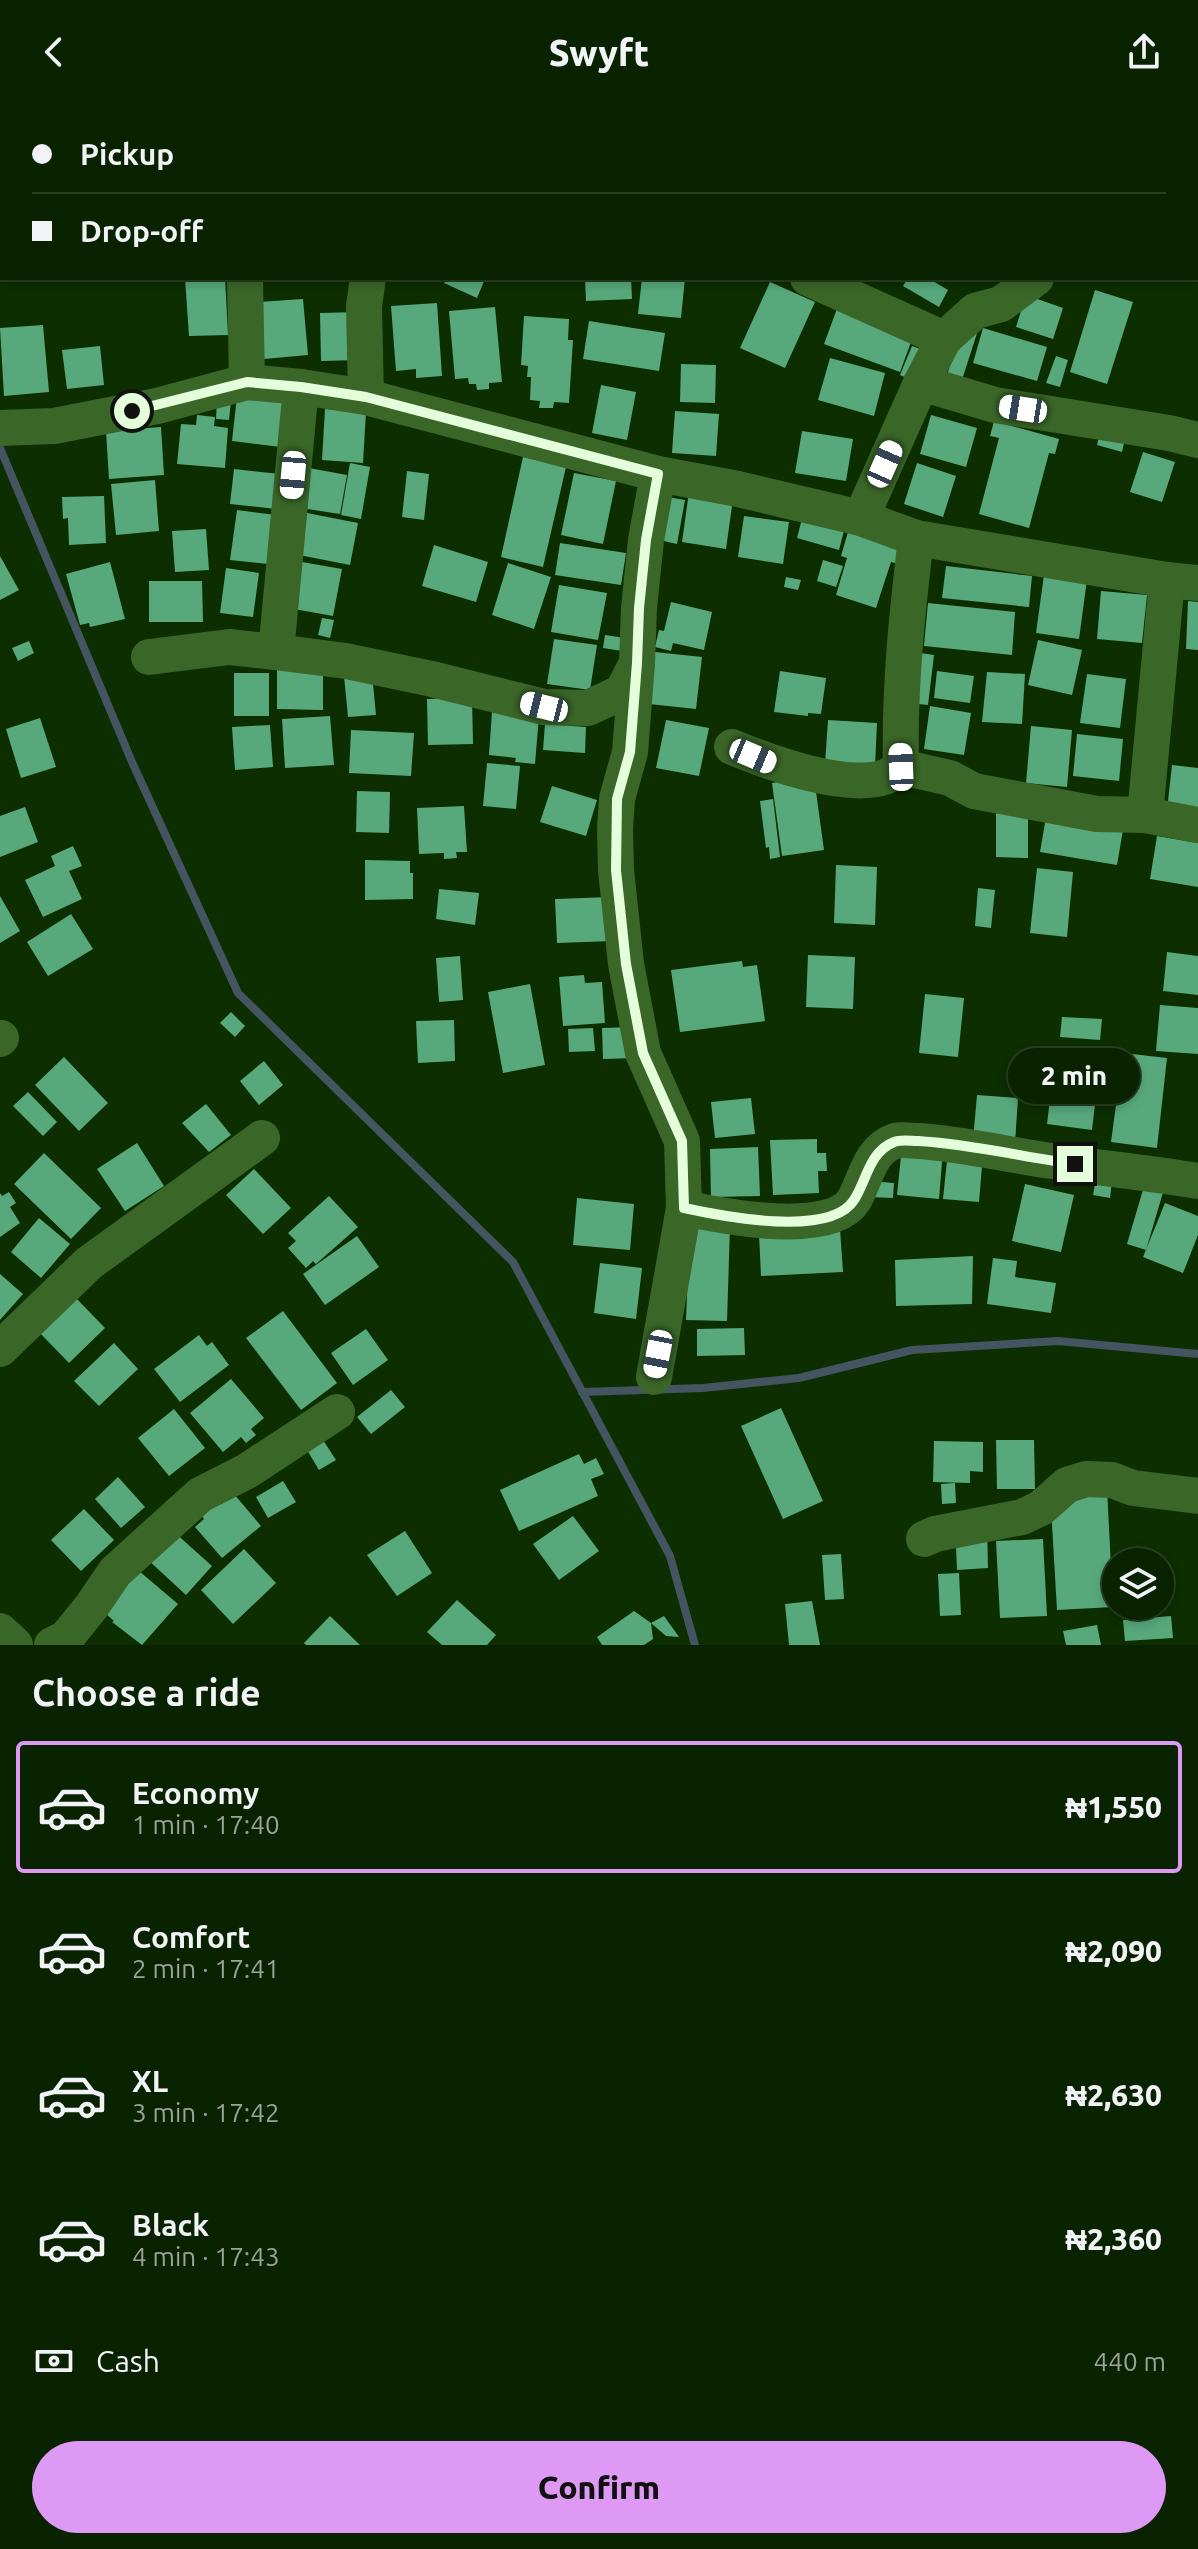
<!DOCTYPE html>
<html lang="en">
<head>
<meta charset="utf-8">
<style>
  body { margin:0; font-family:Ubuntu,sans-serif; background:#172f0f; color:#f1f3f6; height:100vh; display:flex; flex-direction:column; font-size:30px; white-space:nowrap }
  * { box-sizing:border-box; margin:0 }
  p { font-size:26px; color:#99a499 }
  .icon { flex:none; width:44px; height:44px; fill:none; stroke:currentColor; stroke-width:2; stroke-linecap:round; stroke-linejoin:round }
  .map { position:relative; height:1541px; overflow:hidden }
  .drawer { display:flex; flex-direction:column; background:#092200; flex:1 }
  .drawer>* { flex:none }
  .hud { position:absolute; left:0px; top:0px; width:1198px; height:176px; box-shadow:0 4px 12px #0003,0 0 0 2px #293f22; display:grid; align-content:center; height:176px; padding:0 32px; background:#092200 }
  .tools { position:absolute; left:1102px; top:1444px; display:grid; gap:16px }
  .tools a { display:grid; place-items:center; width:72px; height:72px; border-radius:50%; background:#092200; box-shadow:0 4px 12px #0003,0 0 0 2px #293f22; font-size:40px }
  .end { position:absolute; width:36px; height:36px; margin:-18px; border:10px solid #e4fedc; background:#111; box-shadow:0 0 0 4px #111 }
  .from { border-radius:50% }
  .bubble { position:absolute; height:56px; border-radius:28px; background:#092200; box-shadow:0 4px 12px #0003,0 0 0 2px #293f22; font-size:26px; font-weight:800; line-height:56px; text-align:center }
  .car { position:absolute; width:24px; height:48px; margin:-24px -12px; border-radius:10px; box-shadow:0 0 6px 2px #0007; background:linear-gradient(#fff 24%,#345 0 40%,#fff 0 76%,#345 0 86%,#fff 0) }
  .hud b { display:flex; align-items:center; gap:28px; height:76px; font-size:30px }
  .hud b+b { border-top:2px solid #293f22 }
  .hud i { width:20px; height:20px; background:#f1f3f6 }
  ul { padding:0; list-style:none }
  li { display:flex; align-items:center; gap:24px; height:132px; margin:0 16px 12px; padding:0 16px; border:4px solid transparent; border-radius:8px }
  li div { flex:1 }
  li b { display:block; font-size:30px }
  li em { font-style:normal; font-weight:800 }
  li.active { border-color:#dd99f3 }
  li>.icon { width:72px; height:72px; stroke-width:1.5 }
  h2 { padding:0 32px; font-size:36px; line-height:96px }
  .pay { display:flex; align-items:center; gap:20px; height:88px; padding:0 32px; font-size:30px }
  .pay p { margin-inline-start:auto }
  .cta { display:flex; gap:16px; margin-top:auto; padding:16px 32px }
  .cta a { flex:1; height:92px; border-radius:48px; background:#dd99f3; color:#111; font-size:32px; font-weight:800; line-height:92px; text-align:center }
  header { display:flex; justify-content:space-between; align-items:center; height:104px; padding:0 32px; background:#092200; font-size:36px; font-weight:800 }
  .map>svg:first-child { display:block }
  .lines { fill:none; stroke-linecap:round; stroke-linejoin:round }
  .stream { stroke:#445460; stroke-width:8 }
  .building { fill:#57a97c }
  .minor { stroke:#3a6728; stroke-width:36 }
  .route { stroke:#e4fedc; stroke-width:10 }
</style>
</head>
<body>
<header><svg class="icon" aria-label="back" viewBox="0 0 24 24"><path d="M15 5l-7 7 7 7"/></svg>Swyft<svg class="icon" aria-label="share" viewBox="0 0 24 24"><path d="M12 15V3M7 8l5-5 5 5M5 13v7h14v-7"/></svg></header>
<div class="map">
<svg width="1198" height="1541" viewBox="0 0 1198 1541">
  <rect width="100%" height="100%" fill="#0c2e00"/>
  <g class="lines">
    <g class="stream">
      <polyline points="0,344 132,658 238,889 513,1158 670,1452 695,1541"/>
      <polyline points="582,1288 703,1284 799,1274 912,1246 1058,1237 1198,1250"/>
    </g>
  </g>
  <g class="building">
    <polygon points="185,174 225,174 228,231 189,232"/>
    <polygon points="446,174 483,174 485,175 477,194 444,179"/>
    <polygon points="585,174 631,174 632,195 586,197"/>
    <polygon points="642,174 685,174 681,214 638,210"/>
    <polygon points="908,174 928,174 948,186 939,203 903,182"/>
    <polygon points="770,178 815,198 785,264 740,244"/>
    <polygon points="1095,186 1133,198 1107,280 1070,268"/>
    <polygon points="1026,191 1063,204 1053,235 1016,223"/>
    <polygon points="303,195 308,251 264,255 259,198"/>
    <polygon points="437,199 442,272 416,274 416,265 396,267 391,202"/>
    <polygon points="838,202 914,230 900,268 824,240"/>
    <polygon points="495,203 502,278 489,279 489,285 477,286 476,280 469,280 468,274 455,275 449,207"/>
    <polygon points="360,208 361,256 321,257 320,209"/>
    <polygon points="524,212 569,215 568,236 573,236 569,299 554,298 553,304 539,304 540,297 530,296 531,273 527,273 528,262 521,261"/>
    <polygon points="589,217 665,229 659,267 583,255"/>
    <polygon points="964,218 979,223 961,279 946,274"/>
    <polygon points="43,221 49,288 4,292 0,224"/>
    <polygon points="983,224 1047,243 1037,277 973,259"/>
    <polygon points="100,242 104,281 67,285 62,246"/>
    <polygon points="912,242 926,247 914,277 900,271"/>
    <polygon points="1056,252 1068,256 1060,283 1046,279"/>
    <polygon points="830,254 885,269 874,312 818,296"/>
    <polygon points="681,260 716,261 715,299 680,298"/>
    <polygon points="601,281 636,288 627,336 592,329"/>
    <polygon points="237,292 294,299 289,344 232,337"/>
    <polygon points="217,296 231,297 229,316 216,315"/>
    <polygon points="325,305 366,308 363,359 322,356"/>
    <polygon points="675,307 719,310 716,352 672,349"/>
    <polygon points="197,311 215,313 214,322 228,324 225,364 177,360 181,320 196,321"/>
    <polygon points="931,311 977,324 966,363 920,350"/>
    <polygon points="994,317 1059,335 1055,350 1049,349 1029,424 979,410 999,334 990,332"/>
    <polygon points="161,323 164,371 109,375 106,327"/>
    <polygon points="802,327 853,335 846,377 795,369"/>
    <polygon points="1100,329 1125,335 1122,348 1097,341"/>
    <polygon points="1143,348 1175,358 1162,398 1130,388"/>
    <polygon points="523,353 566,363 543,463 501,453"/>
    <polygon points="350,359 370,363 361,415 341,411"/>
    <polygon points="917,359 956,372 943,413 904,400"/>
    <polygon points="309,364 347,371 340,410 301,404"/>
    <polygon points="234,365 289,371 285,406 230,400"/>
    <polygon points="407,367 429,370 424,416 402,413"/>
    <polygon points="574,369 616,377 603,440 561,431"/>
    <polygon points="155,376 159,427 116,431 111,380"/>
    <polygon points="689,388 733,395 726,445 682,438"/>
    <polygon points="104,392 106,439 69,441 68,414 63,415 62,393"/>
    <polygon points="667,393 685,396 677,440 659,436"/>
    <polygon points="237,406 284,412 278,461 230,456"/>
    <polygon points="297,407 358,419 350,461 289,449"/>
    <polygon points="804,407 846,419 839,446 797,434"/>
    <polygon points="744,412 789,418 783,460 738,453"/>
    <polygon points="206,425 209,466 175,468 172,427"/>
    <polygon points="848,428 907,447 903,461 891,458 876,504 836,491 847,454 841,452"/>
    <polygon points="560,439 626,449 621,481 555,471"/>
    <polygon points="434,441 488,458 476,498 422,482"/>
    <polygon points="0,452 19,486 0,496"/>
    <polygon points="823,456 843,462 836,483 817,477"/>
    <polygon points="110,458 125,515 90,523 89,519 80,521 66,470"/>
    <polygon points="302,458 342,465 333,512 294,505"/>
    <polygon points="508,459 551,473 534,525 492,511"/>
    <polygon points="946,462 1032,472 1029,503 942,494"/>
    <polygon points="226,464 259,469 253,513 220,509"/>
    <polygon points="1044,471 1087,476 1079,535 1036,529"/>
    <polygon points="786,473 801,476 798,486 784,483"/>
    <polygon points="149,477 202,477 203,518 149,518"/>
    <polygon points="559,481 607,489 598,536 551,528"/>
    <polygon points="1101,487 1147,491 1142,539 1097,535"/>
    <polygon points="1188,497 1198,498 1198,546 1186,545"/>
    <polygon points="671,498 712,508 704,546 673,539 671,547 655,543 659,526 664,527"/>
    <polygon points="928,499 1015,508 1012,551 924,542"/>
    <polygon points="322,514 334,516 330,534 318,531"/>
    <polygon points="605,531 625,534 622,547 603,544"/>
    <polygon points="554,535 597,541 590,586 547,580"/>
    <polygon points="1038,536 1082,546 1072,591 1028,581"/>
    <polygon points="29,537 34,549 18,557 12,544"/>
    <polygon points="655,548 702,553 696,605 649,600"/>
    <polygon points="913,548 934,551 928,601 908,599"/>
    <polygon points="277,565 323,565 323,606 277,605"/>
    <polygon points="780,567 826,574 821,610 808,609 808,612 774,608"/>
    <polygon points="937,567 974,572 970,599 934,594"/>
    <polygon points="987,568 1025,570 1022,620 982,618"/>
    <rect x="234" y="569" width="35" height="43"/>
    <polygon points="372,569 376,611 348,613 344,572"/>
    <polygon points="1087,570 1126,575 1120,624 1080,619"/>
    <polygon points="472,594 473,640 428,641 427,595"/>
    <polygon points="930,602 971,609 964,651 924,645"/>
    <polygon points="492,608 539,612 535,660 515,658 516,654 489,651"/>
    <polygon points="330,612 334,661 285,664 282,615"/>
    <polygon points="40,614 56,663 21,674 6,625"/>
    <polygon points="666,616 709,624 699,672 656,664"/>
    <polygon points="828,616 877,619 875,663 825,660"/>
    <polygon points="545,620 586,623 585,649 543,646"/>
    <polygon points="270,621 273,663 235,666 232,623"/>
    <polygon points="1031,622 1072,626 1067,683 1026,679"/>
    <polygon points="351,626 414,629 411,672 349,669"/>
    <polygon points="1077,630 1123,635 1119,677 1073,672"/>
    <polygon points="487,659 520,662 516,705 483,702"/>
    <polygon points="1172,661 1198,664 1198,710 1167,706"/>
    <polygon points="814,673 824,746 782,752 772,679"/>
    <polygon points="552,682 597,696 586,732 540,718"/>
    <polygon points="357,687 390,688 389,729 356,728"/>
    <polygon points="773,695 780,753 770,755 769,743 766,744 760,697"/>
    <polygon points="996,701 1028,701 1028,754 996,753"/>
    <polygon points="464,702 467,748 456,748 457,754 444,755 444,749 419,750 417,704"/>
    <polygon points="25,703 38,738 0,753 0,712"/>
    <polygon points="1047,707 1124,720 1117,761 1040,748"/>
    <polygon points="1157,732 1198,739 1198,783 1150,775"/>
    <polygon points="73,742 82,762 69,767 82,795 43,813 25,776 55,762 51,752"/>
    <polygon points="365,756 410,757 410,769 413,769 413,795 365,796"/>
    <polygon points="836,761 877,763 875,821 834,819"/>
    <polygon points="1037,764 1073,768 1067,833 1030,829"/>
    <polygon points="978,784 995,786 991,824 975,822"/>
    <polygon points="439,785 479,789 475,821 436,815"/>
    <polygon points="0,792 20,827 0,839"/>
    <polygon points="610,793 612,837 557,839 555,795"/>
    <polygon points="71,810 93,845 48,872 27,838"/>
    <polygon points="1167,848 1198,852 1198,891 1163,887"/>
    <polygon points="808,851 855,853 853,905 806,903"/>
    <polygon points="460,852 463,896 439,898 436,854"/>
    <polygon points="742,857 743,863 757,861 765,917 680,928 671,866"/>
    <polygon points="584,871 585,879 602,878 605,919 563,922 559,873"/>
    <polygon points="530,880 545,961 503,969 488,888"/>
    <polygon points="925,890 964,894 958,953 919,949"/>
    <polygon points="1160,901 1198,904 1198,950 1156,947"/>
    <polygon points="231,908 245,922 235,933 220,919"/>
    <polygon points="1062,913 1102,915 1100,936 1060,933"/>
    <polygon points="454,916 455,957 418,959 416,917"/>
    <polygon points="636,923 637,954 603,955 602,924"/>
    <polygon points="593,924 595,947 569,948 568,925"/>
    <polygon points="1056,943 1101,949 1092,1026 1047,1020 1053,970 1050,970 1052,951 1055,951"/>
    <polygon points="1123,949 1167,954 1157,1044 1111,1038"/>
    <polygon points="64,953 108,999 79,1027 35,981"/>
    <polygon points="264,957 283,981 259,1001 240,977"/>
    <polygon points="28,988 57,1018 43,1032 13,1002"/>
    <polygon points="977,991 1018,994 1015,1039 973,1036"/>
    <polygon points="751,994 755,1030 715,1034 711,998"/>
    <polygon points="206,1000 231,1031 209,1048 182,1019"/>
    <polygon points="817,1035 817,1049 826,1049 827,1067 818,1067 819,1089 773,1091 770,1036"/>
    <polygon points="137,1039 164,1082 125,1107 97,1065"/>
    <polygon points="902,1042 943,1046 939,1095 897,1091"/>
    <polygon points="758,1043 760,1092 711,1093 710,1045"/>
    <polygon points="948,1047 983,1050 979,1098 943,1095"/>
    <polygon points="44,1049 101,1104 71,1135 14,1080"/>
    <polygon points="254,1065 291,1104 263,1130 226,1091"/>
    <polygon points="1096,1075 1112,1077 1110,1094 1093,1091"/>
    <polygon points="870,1077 894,1079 893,1094 869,1093"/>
    <polygon points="1145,1079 1164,1085 1146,1146 1127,1140"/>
    <polygon points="1025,1080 1074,1091 1061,1148 1012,1137"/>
    <polygon points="9,1088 16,1099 10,1103 20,1119 0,1133 0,1089 2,1092"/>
    <polygon points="329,1092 358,1123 316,1160 313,1157 306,1164 288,1144 296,1137 288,1129"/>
    <polygon points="577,1094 634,1100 630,1146 573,1141"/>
    <polygon points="1165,1099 1198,1112 1198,1131 1183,1169 1143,1153"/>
    <polygon points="39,1114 70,1140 41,1174 11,1148"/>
    <polygon points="690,1120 730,1122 727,1217 686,1216"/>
    <polygon points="840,1125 843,1168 761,1172 759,1129"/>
    <polygon points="357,1132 379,1163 325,1201 303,1170"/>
    <polygon points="973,1152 972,1200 896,1202 895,1156"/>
    <polygon points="993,1154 1017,1157 1015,1173 1056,1179 1051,1209 987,1200"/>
    <polygon points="600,1159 642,1164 636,1215 594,1209"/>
    <polygon points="0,1170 23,1190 0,1216"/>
    <polygon points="75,1193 105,1224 69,1259 39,1228"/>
    <polygon points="283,1207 337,1279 301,1306 246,1234"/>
    <polygon points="744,1224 745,1251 697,1252 697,1225"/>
    <polygon points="366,1225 388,1256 353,1281 331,1249"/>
    <polygon points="199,1231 207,1242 212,1238 229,1261 180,1298 154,1265"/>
    <polygon points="114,1239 138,1265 99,1302 74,1277"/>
    <polygon points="231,1275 264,1314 251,1325 256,1331 246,1339 241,1333 223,1348 190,1309"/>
    <polygon points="391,1286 405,1303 371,1330 357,1313"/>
    <polygon points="781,1304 823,1397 783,1415 741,1322"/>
    <polygon points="174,1305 205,1344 169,1372 138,1334"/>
    <polygon points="323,1336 336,1356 319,1366 307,1346"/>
    <polygon points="996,1336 1034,1336 1035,1385 997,1385"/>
    <polygon points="934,1337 983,1338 983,1368 970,1367 970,1379 933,1378"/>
    <polygon points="579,1350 584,1360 596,1354 604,1370 591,1375 598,1392 519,1427 500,1386"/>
    <polygon points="118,1373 145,1403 121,1424 95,1395"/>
    <polygon points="283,1377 296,1398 268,1414 256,1393"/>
    <polygon points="955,1379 956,1399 942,1400 941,1380"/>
    <polygon points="1107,1384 1113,1503 1057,1506 1050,1386"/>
    <polygon points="234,1390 261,1422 222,1454 195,1423 204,1415 199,1408 217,1394 222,1400"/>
    <polygon points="84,1405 114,1436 81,1467 51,1436"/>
    <polygon points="573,1412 599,1447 559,1476 533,1440"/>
    <polygon points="987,1420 988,1464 957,1466 955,1421"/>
    <polygon points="173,1427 212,1462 186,1491 147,1455"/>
    <polygon points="405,1427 432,1469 397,1492 367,1451"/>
    <polygon points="1043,1435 1047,1512 1000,1514 996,1437"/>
    <polygon points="244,1445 276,1479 233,1520 201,1486"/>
    <polygon points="841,1450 844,1495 825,1496 822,1451"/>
    <polygon points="139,1467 178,1500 142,1541 112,1518 114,1517 104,1508"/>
    <polygon points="959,1469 961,1511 940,1512 938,1470"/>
    <polygon points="457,1496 496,1531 487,1541 442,1541 427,1528"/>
    <polygon points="812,1497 820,1541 789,1541 785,1500"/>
    <polygon points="634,1507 651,1519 653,1535 644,1541 602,1541 597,1533"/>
    <polygon points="330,1512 360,1541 306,1541 304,1539"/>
    <polygon points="664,1512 679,1533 666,1532 651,1519"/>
    <polygon points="1171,1512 1173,1534 1125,1537 1123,1516"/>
    <polygon points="1097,1521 1101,1541 1066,1541 1063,1527"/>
  </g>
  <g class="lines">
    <g class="minor">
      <polyline points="887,0 890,2"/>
      <polyline points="790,2 790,0"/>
      <polyline points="941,2 941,0"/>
      <polyline points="1196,33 1198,30"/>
      <polyline points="245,174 247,278"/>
      <polyline points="808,174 944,235"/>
      <polyline points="921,279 995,301 1169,329 1198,336"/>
      <polyline points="366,293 364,202 368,174"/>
      <polyline points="0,324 54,322 157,302 247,278 301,283 366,293 658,370 738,385 861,414 916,434 1167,476 1198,479"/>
      <polyline points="861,414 921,279 944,235 975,207 1001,200 1036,174"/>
      <polyline points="276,548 301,283"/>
      <polyline points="149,553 229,543 276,548 346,557 432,575 544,603 588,604 622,588 637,559"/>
      <path d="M732,643C770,659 845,686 885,673C891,671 897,666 901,663L950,674L974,687L1097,710L1145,711L1198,721"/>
      <path d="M901,663C899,585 907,510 916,434"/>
      <polyline points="1145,711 1167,476"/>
      <polyline points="0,935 1,934"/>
      <path d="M684,1104C721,1112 831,1134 854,1096C866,1075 869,1046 895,1037C902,1035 912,1037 919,1037C964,1040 1008,1051 1052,1057C1101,1064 1150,1069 1198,1077"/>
      <polyline points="0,1245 89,1159 262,1034"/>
      <polyline points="654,1273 684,1104 682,1037 643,949 626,860 616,766 615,724 617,695 630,648 637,559 639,504 646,436 658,370"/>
      <polyline points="924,1435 935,1430 1022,1413 1041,1404 1067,1381 1086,1375 1112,1376 1133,1384 1198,1392"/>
      <polyline points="0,1527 15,1541"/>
      <polyline points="52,1541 66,1534 92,1502 115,1468 200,1391 247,1367 337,1308"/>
    </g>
  </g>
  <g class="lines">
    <path class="route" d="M132,307L247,278L301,283L366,293L658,370L646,436L639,504L637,559L630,648L617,695L616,766L626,860L643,949L682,1037L684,1104C721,1112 830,1134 854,1096C867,1076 869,1048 894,1038C901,1035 911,1037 918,1037C971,1040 1023,1053 1075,1060"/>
  </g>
</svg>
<div class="tools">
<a><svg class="icon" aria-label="layers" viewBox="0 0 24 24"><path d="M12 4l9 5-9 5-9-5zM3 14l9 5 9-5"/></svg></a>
</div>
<i class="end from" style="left:132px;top:307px"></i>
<i class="end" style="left:1075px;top:1060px"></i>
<div class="bubble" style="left:1008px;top:944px;width:132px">2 min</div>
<i class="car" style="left:1023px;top:305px;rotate:279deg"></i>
<i class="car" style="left:885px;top:360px;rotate:24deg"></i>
<i class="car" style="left:293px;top:371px;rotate:185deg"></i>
<i class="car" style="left:544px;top:603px;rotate:284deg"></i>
<i class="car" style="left:753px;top:652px;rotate:113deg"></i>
<i class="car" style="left:901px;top:663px;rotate:358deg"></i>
<i class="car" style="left:658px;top:1250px;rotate:191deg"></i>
<div class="hud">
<b><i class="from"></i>Pickup</b>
<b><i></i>Drop-off</b>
</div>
</div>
<section class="drawer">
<h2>Choose a ride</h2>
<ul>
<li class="active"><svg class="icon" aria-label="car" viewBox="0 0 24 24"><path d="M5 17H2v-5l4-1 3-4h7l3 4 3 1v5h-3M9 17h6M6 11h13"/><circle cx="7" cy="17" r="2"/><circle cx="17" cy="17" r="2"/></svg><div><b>Economy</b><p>1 min · 17:40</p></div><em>₦1,550</em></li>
<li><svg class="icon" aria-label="car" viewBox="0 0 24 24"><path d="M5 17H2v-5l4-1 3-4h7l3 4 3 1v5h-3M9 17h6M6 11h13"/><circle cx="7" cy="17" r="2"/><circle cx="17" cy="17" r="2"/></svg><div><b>Comfort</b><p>2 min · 17:41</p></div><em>₦2,090</em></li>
<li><svg class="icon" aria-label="car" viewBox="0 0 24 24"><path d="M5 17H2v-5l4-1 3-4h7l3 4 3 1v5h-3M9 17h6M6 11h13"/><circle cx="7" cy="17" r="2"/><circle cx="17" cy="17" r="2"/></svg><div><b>XL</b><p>3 min · 17:42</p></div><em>₦2,630</em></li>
<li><svg class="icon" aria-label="car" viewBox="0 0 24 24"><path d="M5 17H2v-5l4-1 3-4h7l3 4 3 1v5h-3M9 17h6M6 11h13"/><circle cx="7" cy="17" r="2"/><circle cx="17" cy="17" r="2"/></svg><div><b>Black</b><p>4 min · 17:43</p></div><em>₦2,360</em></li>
</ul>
<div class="pay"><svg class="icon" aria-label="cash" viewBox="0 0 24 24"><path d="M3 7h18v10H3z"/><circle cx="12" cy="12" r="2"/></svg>Cash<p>440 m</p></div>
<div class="cta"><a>Confirm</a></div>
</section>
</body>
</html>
